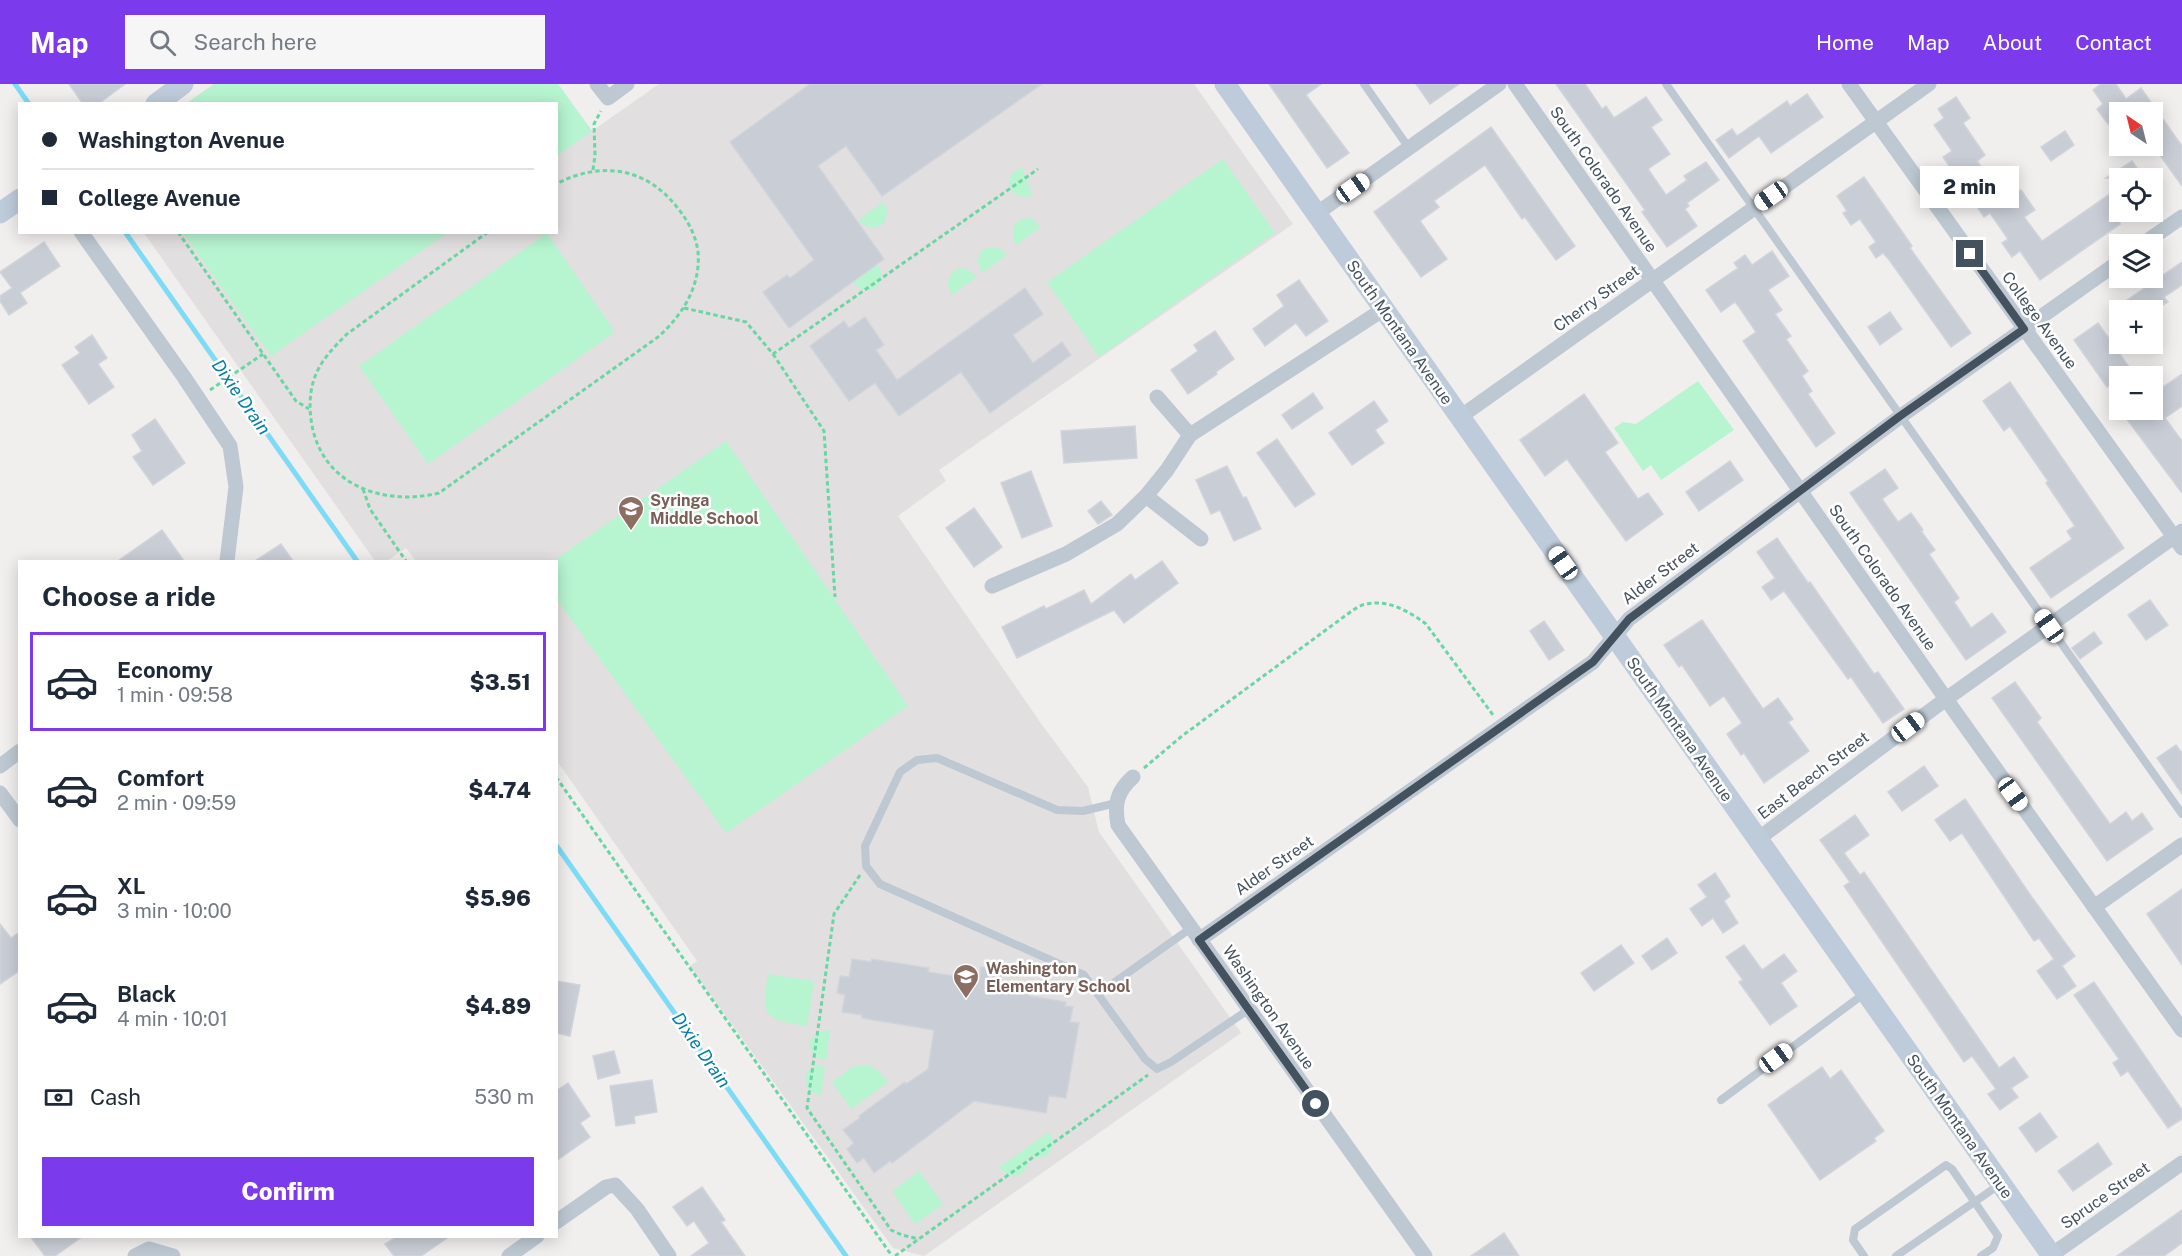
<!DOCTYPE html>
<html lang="en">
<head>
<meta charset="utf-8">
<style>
  body { margin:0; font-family:"Public Sans",sans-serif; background:#f6f6f7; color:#1f2937; height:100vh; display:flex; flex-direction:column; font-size:22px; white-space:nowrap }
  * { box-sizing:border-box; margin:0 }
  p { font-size:20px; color:#747a83 }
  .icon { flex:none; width:33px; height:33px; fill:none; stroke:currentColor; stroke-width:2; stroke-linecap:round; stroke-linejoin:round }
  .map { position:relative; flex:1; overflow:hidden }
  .side { position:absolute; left:18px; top:476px; width:540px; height:678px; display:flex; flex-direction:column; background:#fff; border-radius:0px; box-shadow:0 3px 15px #0003 }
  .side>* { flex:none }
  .guide { position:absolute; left:18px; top:18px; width:540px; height:132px; border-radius:0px; box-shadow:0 3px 15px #0003; display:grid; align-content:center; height:132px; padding:0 24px; background:#fff }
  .needle { width:39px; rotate:325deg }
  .fabs { position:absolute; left:2109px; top:18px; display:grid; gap:12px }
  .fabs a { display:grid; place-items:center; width:54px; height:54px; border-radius:0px; background:#fff; box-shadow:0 3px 15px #0003; font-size:30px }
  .end { position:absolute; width:27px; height:27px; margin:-14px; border:8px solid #44515e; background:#fff; box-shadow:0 0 0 3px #fff }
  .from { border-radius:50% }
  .bubble { position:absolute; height:42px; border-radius:0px; background:#fff; box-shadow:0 3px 15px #0003; font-size:20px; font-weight:800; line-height:42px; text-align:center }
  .car { position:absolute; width:18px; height:36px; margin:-18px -9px; border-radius:8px; box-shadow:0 0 4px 2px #0007; background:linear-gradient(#fff 24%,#345 0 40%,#fff 0 76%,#345 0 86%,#fff 0) }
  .guide b { display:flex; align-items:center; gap:21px; height:57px; font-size:22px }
  .guide b+b { border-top:2px solid #e0e1e3 }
  .guide i { width:15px; height:15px; background:#1f2937 }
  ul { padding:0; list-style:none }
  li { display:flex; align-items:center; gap:18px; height:99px; margin:0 12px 9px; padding:0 12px; border:3px solid transparent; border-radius:0px }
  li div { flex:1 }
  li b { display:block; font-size:22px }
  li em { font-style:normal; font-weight:800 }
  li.current { border-color:#7c3aed }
  li>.icon { width:54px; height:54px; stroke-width:1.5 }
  h2 { padding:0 24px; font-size:27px; line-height:72px }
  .pay { display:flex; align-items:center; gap:15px; height:66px; padding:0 24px; font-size:22px }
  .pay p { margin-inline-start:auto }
  .primary-button { display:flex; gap:12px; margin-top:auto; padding:12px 24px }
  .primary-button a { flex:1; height:69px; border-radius:0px; background:#7c3aed; color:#fff; font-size:24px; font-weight:800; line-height:69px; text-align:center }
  header { display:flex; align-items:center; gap:36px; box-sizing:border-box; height:84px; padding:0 30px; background:#7c3aed; color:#fff }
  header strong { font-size:28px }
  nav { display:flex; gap:33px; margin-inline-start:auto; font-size:21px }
  .search { width:420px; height:54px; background:#f6f6f7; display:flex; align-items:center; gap:15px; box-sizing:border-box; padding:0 21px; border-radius:0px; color:#747a83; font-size:22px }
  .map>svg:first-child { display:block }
  .education { fill:#e2dfe0 }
  .green { fill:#b7f4d0 }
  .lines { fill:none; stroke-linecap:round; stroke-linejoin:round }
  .stream { stroke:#7edbf6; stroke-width:5 }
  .building { fill:#c9cdd5; stroke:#d1d4db; stroke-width:1.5 }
  .path { stroke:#6bd6a4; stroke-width:3; stroke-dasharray:4.5 3; stroke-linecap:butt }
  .lane { stroke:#bdc8d2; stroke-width:8 }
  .street { stroke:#bdc8d2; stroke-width:15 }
  .secondary { stroke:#becbda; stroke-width:21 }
  .route { stroke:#44515e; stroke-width:8 }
  .labels { text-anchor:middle; stroke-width:5; stroke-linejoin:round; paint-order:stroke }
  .street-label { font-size:16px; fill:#44515e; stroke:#fff }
  .education-label { font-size:16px; font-weight:bold; fill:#785e54; stroke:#fff; text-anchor:start }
  .water-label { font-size:18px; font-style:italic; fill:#027fa5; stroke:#fff }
</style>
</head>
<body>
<header>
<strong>Map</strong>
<div class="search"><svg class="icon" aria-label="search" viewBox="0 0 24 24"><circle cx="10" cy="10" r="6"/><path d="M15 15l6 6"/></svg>Search here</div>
<nav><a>Home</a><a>Map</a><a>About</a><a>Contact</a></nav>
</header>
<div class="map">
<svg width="2182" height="1172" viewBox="0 0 2182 1172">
  <rect width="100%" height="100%" fill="#f1eeee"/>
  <polygon class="education" points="214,0 558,0 592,47 659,0 1194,0 1293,140 939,386 946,397 898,432 1040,638 1088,703 1099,748 1241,949 924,1172 893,1164 690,882 697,877 557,677 556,477 416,477 406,464 387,477 375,477 144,149 556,148 556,20 187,19"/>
  <g class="green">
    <polygon points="214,0 558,0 592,47 557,72 556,20 187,19"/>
    <polygon points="1223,75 1275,149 1099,273 1047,198"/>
    <polygon points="1022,83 1032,112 1022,113 1013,109 1009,100 1011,90"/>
    <polygon points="883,118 888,127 884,139 875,144 863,141 858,136"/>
    <path d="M1031,134L1041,143L1016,161C1008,147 1014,133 1031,134Z"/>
    <polygon points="183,149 447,149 271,272"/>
    <polygon points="547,149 615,248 428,380 359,282"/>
    <path d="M987,163H997L1007,171L982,189C976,179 976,169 987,163Z"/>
    <path d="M878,180L882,192L876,204C866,208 860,206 853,197Z"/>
    <path d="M960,184L969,186L977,193L952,211C945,200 947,188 960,184Z"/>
    <polygon points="1698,297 1734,346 1661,396 1651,381 1643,387 1614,344 1623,338 1636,340"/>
    <polygon points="726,357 908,622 726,749 557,516 556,477 553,477"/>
    <path d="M768,890L814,897L807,942C764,936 761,933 768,890Z"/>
    <polygon points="823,946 830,947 826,977 814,972 809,960 813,953"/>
    <polygon points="818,981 825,981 821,1012 809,1006 805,998 807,987"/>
    <path d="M864,981C876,982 881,989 888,998L851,1025L832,998L852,983Z"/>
    <path d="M1049,1048C1060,1065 1045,1080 1028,1071C1031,1091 1012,1100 999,1083Z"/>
    <polygon points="919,1087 943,1120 915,1140 892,1107"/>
  </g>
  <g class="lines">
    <g class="stream">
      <polyline points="15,0 29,20"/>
      <polyline points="125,148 357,477"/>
      <polyline points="556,761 846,1172"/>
    </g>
  </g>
  <g class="building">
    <polygon points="69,0 125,0 98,20 83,20"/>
    <polygon points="810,0 1042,0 882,112 846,62 818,82 884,175 789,244 763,208 787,191 790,194 814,176 730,58"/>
    <polygon points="1269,0 1321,0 1306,11 1349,69 1327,84"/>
    <polygon points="1416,0 1459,0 1430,20"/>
    <polygon points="1556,0 1585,0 1602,25 1606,22 1614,34 1646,13 1662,36 1651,43 1670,70 1648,85 1666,111 1687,96 1684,92 1706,78 1719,96 1687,119 1689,122 1685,125 1697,142 1667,163 1642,128 1645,126"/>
    <polygon points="2101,0 2116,0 2126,15 2141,4 2182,62 2182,102 2152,60 2152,28 2120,28 2120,32 2108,40 2097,25 2103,20 2093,6"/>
    <polygon points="1807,10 1823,33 1771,69 1759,52 1729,74 1716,56 1732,45 1737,52 1787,17 1790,22"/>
    <polygon points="1956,13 1970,34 1963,39 1985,71 1977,77 1994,101 1996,99 2008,115 2021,106 2035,126 2024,133 2042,157 2120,103 2120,140 2040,196 2020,167 2012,173 2002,159 2008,155 1990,129 1984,133 1943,73 1952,67 1934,41 1944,34 1938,25"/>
    <polygon points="1491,43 1575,162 1556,176 1525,133 1522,135 1485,81 1434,117 1439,123 1420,137 1447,175 1421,193 1374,128"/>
    <polygon points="2065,47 2074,61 2051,77 2041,63"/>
    <polygon points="2132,77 2144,94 2106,94"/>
    <polygon points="1864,93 1912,162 1910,164 1971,249 1951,263 1890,177 1883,169 1876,174 1869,163 1876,158 1860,135 1851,141 1843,129 1847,127 1837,112"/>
    <polygon points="44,158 60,182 20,209 27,219 9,231 0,217 0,212 12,204 0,188"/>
    <polygon points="1772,167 1789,192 1768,206 1782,226 1775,230 1791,252 1786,255 1808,287 1802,292 1812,307 1808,310 1835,349 1816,363 1743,257 1756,248 1739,223 1735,218 1721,228 1706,206 1738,184 1734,179 1745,171 1752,181"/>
    <polygon points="2182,178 2182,201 2164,213 2168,218 2155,226 2113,226"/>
    <polygon points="1299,196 1328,237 1306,252 1296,239 1265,262 1253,245 1284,222 1277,211"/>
    <polygon points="1025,204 1043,230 1013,251 1033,279 1062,258 1071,271 990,329 961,288 899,332 875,299 849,317 810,262 844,237 849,244 865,233 884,261 876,266 897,296"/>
    <polygon points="1890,228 1902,245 1880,261 1868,243"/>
    <polygon points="2098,239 2131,286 2120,292 2120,295 2107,303 2074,256"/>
    <polygon points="1215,247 1234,275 1216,288 1217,290 1188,310 1171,286 1198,267 1194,261"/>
    <polygon points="92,251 107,274 98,280 114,303 89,320 62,281 80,269 75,263"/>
    <polygon points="2182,290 2182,322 2165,334 2182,357 2182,409 2120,326 2152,326 2152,311"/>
    <polygon points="2010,298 2124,464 2051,514 2030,484 2072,455 2067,447 2075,442 2046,399 2048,397 2010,342 2004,347 1983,317"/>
    <polygon points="1313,309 1323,324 1292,345 1282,331"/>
    <polygon points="1584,310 1618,359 1605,368 1638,415 1648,409 1663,430 1626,457 1567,375 1545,392 1520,356"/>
    <polygon points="1374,317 1388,337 1375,346 1384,359 1352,381 1329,349"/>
    <polygon points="155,335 185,379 153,401 133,373 142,367 132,351"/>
    <polygon points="1135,342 1137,374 1064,379 1061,347"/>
    <polygon points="1277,355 1315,410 1295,423 1257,369"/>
    <polygon points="1730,377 1743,396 1699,427 1686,408"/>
    <polygon points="1227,382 1243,414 1246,413 1261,445 1234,457 1220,426 1211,430 1196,396"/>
    <polygon points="1885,385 1898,404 1882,415 1898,438 1911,429 1923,446 1921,447 1935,466 1929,470 1959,514 1954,518 1971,544 1992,529 2006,548 1966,576 1850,409"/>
    <polygon points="1031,387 1052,442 1022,454 1001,399"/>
    <polygon points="1101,417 1112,431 1098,440 1088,427"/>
    <polygon points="974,424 1002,463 974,483 946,444"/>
    <polygon points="162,446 184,477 118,477"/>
    <polygon points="1777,454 1808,499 1810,498 1874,590 1878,588 1904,625 1883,639 1851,593 1848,595 1784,507 1771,516 1762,503 1775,494 1757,468"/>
    <polygon points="281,460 293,477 255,477"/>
    <polygon points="1162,477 1178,499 1124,539 1114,526 1017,574 1002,543 1044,522 1046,525 1084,506 1091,520 1131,490 1135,496"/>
    <polygon points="2150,516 2168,541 2146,556 2128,531"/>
    <polygon points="1702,536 1763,625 1778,614 1793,635 1788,638 1809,667 1764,699 1744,669 1741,671 1727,650 1742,639 1724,612 1710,622 1682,581 1679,583 1664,561"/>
    <polygon points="1544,537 1564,566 1549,576 1530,547"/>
    <polygon points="2094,548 2102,559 2080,575 2072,564"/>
    <polygon points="2015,598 2041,634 2037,638 2110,740 2126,728 2132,737 2142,729 2153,745 2107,777 1992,614"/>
    <polygon points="2176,661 2182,669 2182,710 2157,674"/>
    <polygon points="1924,682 1938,702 1902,727 1888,708"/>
    <polygon points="1965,715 2031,812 2075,872 2062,882 2076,902 2057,915 2037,887 2054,875 2039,854 2034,857 1962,749 1950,757 1935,736"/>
    <polygon points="1855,731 1869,751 1844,769 1860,791 1864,788 1999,984 2014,973 2028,993 2011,1004 2018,1013 2000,1026 1988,1010 1996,1005 1972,972 1964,978 1844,802 1850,798 1820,756"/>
    <polygon points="1715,789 1730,812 1724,817 1738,839 1723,849 1713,834 1702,842 1690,825 1707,813 1698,801"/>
    <polygon points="2182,805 2182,881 2147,830"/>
    <polygon points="0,840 11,854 20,848 20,886 0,900"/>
    <polygon points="1667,854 1677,869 1652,886 1642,872"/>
    <polygon points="1621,861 1634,879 1594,907 1581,889"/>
    <polygon points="1744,861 1762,886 1784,870 1797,887 1781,899 1797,922 1770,941 1739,898 1743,896 1726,873"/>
    <polygon points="852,875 871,878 872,875 929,884 928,888 979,896 981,883 1002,887 1000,897 1030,901 1029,912 1066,918 1065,922 1073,923 1070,938 1079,939 1066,1014 1049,1012 1046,1029 974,1017 892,1079 890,1077 874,1089 864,1074 857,1079 847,1065 854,1059 843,1046 860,1034 859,1032 905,998 906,1000 928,985 934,946 862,934 862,931 842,928 845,911 837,909 840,892 849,893"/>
    <polygon points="556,897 580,901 570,952 556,949"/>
    <polygon points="2094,898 2182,1026 2182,1035 2168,1044 2128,987 2121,992 2113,979 2119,975 2074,911"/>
    <polygon points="614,967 620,989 598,995 593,972"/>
    <polygon points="1822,983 1830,995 1841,986 1884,1047 1874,1054 1876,1057 1820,1096 1768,1021"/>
    <polygon points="652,996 657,1028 634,1032 635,1039 616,1042 610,1002"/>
    <polygon points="568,999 590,1032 580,1039 590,1053 556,1077 556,1007"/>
    <polygon points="2040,1029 2057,1053 2036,1068 2019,1044"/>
    <polygon points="2098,1059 2112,1080 2073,1107 2058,1087"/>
    <polygon points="702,1103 725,1136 721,1138 745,1172 691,1172 709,1159 694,1137 687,1142 673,1123"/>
    <polygon points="2182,1126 2182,1159 2164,1172 2117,1172"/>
    <polygon points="1504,1149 1519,1172 1471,1172"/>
    <polygon points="30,1152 83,1152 55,1172 45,1172"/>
    <polygon points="398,1152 450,1152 421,1172 394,1172 385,1160"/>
  </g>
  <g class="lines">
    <g class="path">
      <polyline points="593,86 595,71 594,40 601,27"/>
      <polyline points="178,148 296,317 309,325"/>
      <path d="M488,148L347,250C335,262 323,274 316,290C310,304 309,320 311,335C319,400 382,423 439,409L658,253C683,231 701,201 698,168C696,151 687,135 676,122C645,83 600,77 556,100"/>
      <polyline points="684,224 746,238 773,270 1038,85"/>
      <polyline points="773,270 824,347 835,513"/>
      <polyline points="210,306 263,270"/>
      <polyline points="363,405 370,425 406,477"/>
      <path d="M1144,684L1182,652L1353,526C1357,524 1362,520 1367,520C1388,515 1410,528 1426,540L1493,631"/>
      <polyline points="556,693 892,1172"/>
      <polyline points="860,791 834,830 807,1024 891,1146 902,1151 919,1155"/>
      <polyline points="895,1172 1148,991"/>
    </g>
    <g class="lane">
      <polyline points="1364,0 1409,64"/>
      <polyline points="1666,0 2182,730"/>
      <polyline points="1116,719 1083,727 1057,726 937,674 917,676 900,688 865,762 866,782 880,800 1084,891 1145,975 1157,985 1171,978 1248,926"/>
      <polyline points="1098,910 1191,844"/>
      <polyline points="1721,1016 1865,909"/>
      <polyline points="1864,1172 1853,1156 1855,1145 1946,1081 1952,1085 1998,1152 1993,1164 1981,1172"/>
      <polyline points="1896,1172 1999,1101"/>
    </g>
    <g class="street">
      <polyline points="597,0 608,14 627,0"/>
      <polyline points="1515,0 1946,615 2182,946"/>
      <polyline points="1849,0 2182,464"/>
      <polyline points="1316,130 1499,0"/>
      <polyline points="81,148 184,293 230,362 236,403 227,477"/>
      <polyline points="2143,160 2182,133"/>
      <polyline points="1157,313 1190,351"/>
      <polyline points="1460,333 1929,0"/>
      <polyline points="1146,412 1201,455"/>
      <polyline points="992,502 1066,470 1117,440 1146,412 1167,386 1190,351 1384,225"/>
      <polyline points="0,682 20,667"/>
      <path d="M1133,693C1117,707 1114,720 1118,741L1425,1172"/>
      <polyline points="0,709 20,736"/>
      <polyline points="1758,755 1946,615 2182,447"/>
      <polyline points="2094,823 2182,761"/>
      <polyline points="1199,856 1593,578 1629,535 1901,332 2120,177"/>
      <polyline points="556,1138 606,1103 615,1101 637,1125 669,1172"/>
      <polyline points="135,1172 149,1165 173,1172"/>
      <polyline points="509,1172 537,1152"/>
      <polyline points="2050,1172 2182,1079"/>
    </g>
    <g class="secondary">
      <polyline points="1225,0 2052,1172"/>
      <polyline points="156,20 183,0"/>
      <polyline points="0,129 20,115"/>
    </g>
  </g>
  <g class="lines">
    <polyline class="route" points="1316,1020 1199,856 1593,578 1629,535 1900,332 2024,245 1970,170"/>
  </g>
  <defs>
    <symbol id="school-pin" viewBox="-11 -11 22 30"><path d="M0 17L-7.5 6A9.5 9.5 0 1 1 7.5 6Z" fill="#8d6e63" stroke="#fff"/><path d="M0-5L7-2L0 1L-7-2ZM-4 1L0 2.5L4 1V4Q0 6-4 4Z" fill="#fff"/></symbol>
  </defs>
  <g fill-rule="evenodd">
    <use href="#school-pin" x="616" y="410" width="30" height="40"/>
    <use href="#school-pin" x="951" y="878" width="30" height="40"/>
  </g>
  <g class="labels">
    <g class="street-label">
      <text transform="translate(1604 95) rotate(55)" y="6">South Colorado Avenue</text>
      <text transform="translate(1596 214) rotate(-36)" y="6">Cherry Street</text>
      <text transform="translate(2040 236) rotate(54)" y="6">College Avenue</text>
      <text transform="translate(1400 248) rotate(55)" y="6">South Montana Avenue</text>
      <text transform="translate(1660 489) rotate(-37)" y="6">Alder Street</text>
      <text transform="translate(1883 493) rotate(55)" y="6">South Colorado Avenue</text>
      <text transform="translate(1680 645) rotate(55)" y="6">South Montana Avenue</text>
      <text transform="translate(1813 691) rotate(-37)" y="6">East Beech Street</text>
      <text transform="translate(1274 781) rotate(-35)" y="6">Alder Street</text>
      <text transform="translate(1269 923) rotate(55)" y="6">Washington Avenue</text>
      <text transform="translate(1960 1042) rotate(55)" y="6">South Montana Avenue</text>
      <text transform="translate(2105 1111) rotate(-35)" y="6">Spruce Street</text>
    </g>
    <g class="education-label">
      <text x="650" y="422">Syringa<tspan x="650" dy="18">Middle School</tspan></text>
      <text x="986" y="890">Washington<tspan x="986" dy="18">Elementary School</tspan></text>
    </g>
    <g class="water-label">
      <text transform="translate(241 313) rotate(55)" y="6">Dixie Drain</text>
      <text transform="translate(701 966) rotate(55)" y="6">Dixie Drain</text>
    </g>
  </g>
</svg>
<div class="fabs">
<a><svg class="needle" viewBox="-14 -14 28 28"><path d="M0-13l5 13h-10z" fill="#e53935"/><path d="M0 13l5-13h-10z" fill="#747a83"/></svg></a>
<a><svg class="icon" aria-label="locate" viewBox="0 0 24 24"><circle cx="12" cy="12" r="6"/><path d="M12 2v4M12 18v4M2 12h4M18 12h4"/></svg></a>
<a><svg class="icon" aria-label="layers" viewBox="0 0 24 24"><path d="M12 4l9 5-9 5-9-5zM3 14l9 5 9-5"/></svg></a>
<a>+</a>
<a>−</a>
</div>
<i class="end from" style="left:1316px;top:1020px"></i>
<i class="end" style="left:1970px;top:170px"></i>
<div class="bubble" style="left:1920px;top:82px;width:99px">2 min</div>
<i class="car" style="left:1353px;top:104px;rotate:55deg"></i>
<i class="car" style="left:1771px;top:112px;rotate:235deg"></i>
<i class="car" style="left:1563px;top:479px;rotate:325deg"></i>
<i class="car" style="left:2049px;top:542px;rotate:325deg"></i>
<i class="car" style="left:1908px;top:643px;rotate:53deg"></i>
<i class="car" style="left:2013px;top:710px;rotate:144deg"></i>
<i class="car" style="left:1776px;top:974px;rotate:54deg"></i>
<div class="guide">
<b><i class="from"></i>Washington Avenue</b>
<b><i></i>College Avenue</b>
</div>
<section class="side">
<h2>Choose a ride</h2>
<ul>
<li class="current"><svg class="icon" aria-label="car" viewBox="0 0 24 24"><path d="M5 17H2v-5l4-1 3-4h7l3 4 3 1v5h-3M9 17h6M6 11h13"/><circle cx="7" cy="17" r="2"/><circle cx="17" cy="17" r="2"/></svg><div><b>Economy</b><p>1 min · 09:58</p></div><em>$3.51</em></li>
<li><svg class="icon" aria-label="car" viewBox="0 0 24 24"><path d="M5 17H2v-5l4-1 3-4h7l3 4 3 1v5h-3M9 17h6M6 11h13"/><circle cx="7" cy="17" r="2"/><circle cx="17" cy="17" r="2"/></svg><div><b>Comfort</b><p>2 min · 09:59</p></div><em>$4.74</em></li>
<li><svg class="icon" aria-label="car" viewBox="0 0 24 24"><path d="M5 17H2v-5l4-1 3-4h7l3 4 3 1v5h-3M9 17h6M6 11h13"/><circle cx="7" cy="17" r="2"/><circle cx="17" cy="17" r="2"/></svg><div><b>XL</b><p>3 min · 10:00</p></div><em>$5.96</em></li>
<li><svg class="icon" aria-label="car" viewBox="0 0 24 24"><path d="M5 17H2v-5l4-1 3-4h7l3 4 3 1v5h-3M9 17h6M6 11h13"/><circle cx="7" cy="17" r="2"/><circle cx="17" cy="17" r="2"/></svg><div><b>Black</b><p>4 min · 10:01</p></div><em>$4.89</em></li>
</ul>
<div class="pay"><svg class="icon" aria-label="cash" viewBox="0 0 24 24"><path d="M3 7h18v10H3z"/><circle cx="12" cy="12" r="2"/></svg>Cash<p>530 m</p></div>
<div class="primary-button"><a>Confirm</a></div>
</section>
</div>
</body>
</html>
